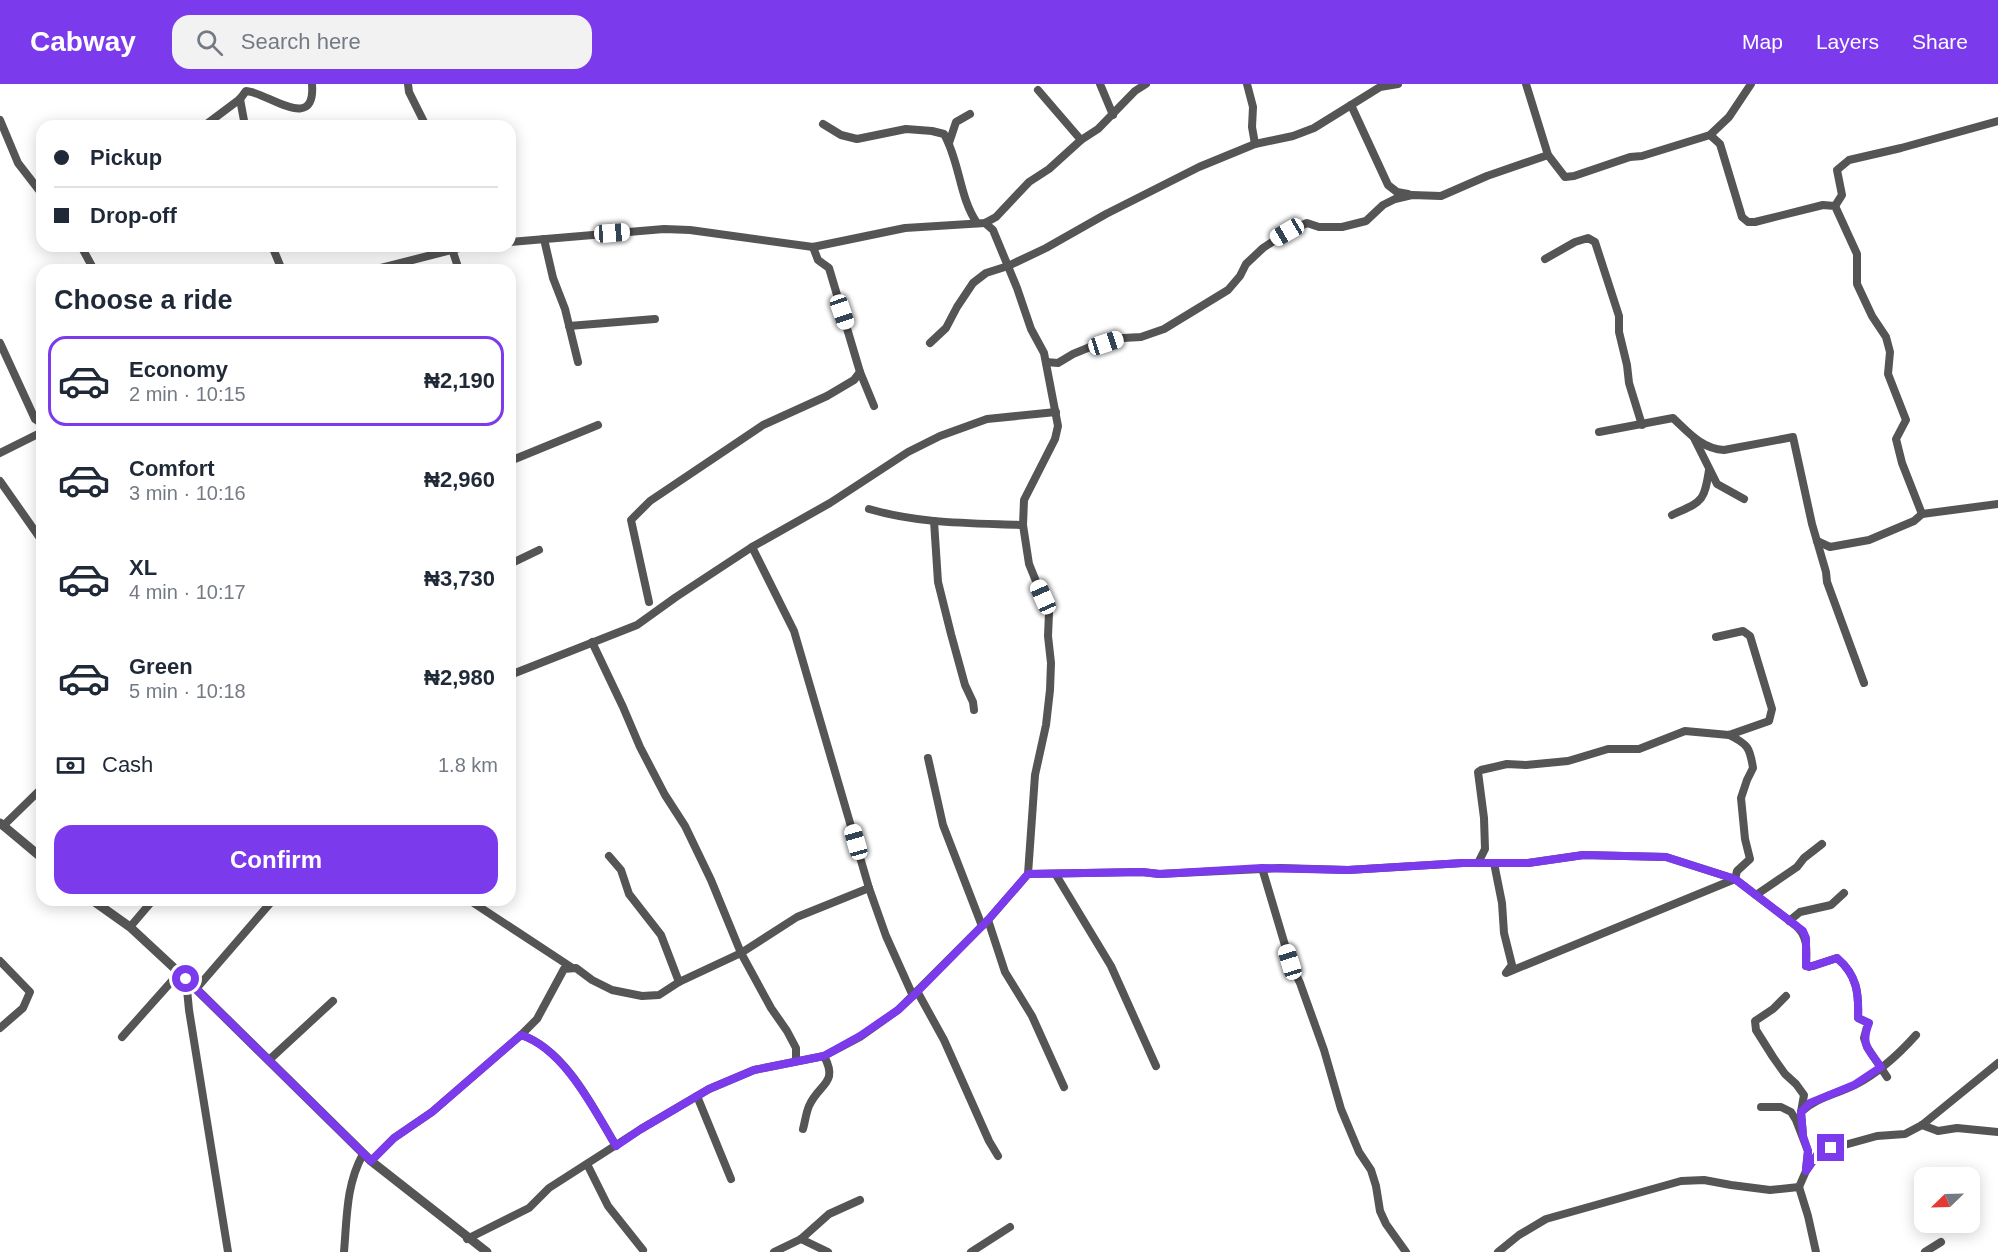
<!DOCTYPE html>
<html lang="en">
<head>
<meta charset="utf-8">
<style>
  body { margin:0; font-family:Helvetica,sans-serif; background:#f2f2f3; color:#1f2937; height:100vh; display:flex; flex-direction:column; font-size:22px; white-space:nowrap }
  * { box-sizing:border-box; margin:0 }
  p { font-size:20px; color:#747a83 }
  .icon { flex:none; width:33px; height:33px; fill:none; stroke:currentColor; stroke-width:2; stroke-linecap:round; stroke-linejoin:round }
  .map { position:relative; flex:1; overflow:hidden }
  .drawer { position:absolute; left:36px; top:180px; width:480px; height:642px; display:flex; flex-direction:column; background:#fff; border-radius:18px; box-shadow:0 3px 15px #0003 }
  .drawer>* { flex:none }
  .banner { position:absolute; left:36px; top:36px; width:480px; height:132px; border-radius:18px; box-shadow:0 3px 15px #0003; display:grid; align-content:center; height:132px; padding:0 18px; background:#fff }
  .needle { width:39px; rotate:247deg }
  .controls { position:absolute; left:1914px; top:1083px; display:grid; gap:12px }
  .controls a { display:grid; place-items:center; width:66px; height:66px; border-radius:12px; background:#fff; box-shadow:0 3px 15px #0003; font-size:30px }
  .end { position:absolute; width:27px; height:27px; margin:-14px; border:8px solid #7c3aed; background:#fff; box-shadow:0 0 0 3px #fff }
  .from { border-radius:50% }
  .car { position:absolute; width:18px; height:36px; margin:-18px -9px; border-radius:8px; box-shadow:0 0 4px 2px #0007; background:linear-gradient(#fff 24%,#345 0 40%,#fff 0 76%,#345 0 86%,#fff 0) }
  .banner b { display:flex; align-items:center; gap:21px; height:57px; font-size:22px }
  .banner b+b { border-top:2px solid #e0e1e3 }
  .banner i { width:15px; height:15px; background:#1f2937 }
  ul { padding:0; list-style:none }
  li { display:flex; align-items:center; gap:18px; height:90px; margin:0 12px 9px; padding:0 6px; border:3px solid transparent; border-radius:18px }
  li div { flex:1 }
  li b { display:block; font-size:22px }
  li em { font-style:normal; font-weight:800 }
  li.active { border-color:#7c3aed }
  li>.icon { width:54px; height:54px; stroke-width:1.5 }
  h2 { padding:0 18px; font-size:27px; line-height:72px }
  .pay { display:flex; align-items:center; gap:15px; height:66px; padding:0 18px; font-size:22px }
  .pay p { margin-inline-start:auto }
  .button { display:flex; gap:12px; margin-top:auto; padding:12px 18px }
  .button a { flex:1; height:69px; border-radius:18px; background:#7c3aed; color:#fff; font-size:24px; font-weight:800; line-height:69px; text-align:center }
  header { display:flex; align-items:center; gap:36px; box-sizing:border-box; height:84px; padding:0 30px; background:#7c3aed; color:#fff }
  header strong { font-size:28px }
  nav { display:flex; gap:33px; margin-inline-start:auto; font-size:21px }
  .search { width:420px; height:54px; background:#f2f2f3; display:flex; align-items:center; gap:15px; box-sizing:border-box; padding:0 21px; border-radius:18px; color:#747a83; font-size:22px }
  .map>svg:first-child { display:block }
  .lines { fill:none; stroke-linecap:round; stroke-linejoin:round }
  .minor { stroke:#555; stroke-width:8 }
  .tertiary { stroke:#555; stroke-width:9 }
  .route { stroke:#7c3aed; stroke-width:8 }
</style>
</head>
<body>
<header>
<strong>Cabway</strong>
<div class="search"><svg class="icon" aria-label="search" viewBox="0 0 24 24"><circle cx="10" cy="10" r="6"/><path d="M15 15l6 6"/></svg>Search here</div>
<nav><a>Map</a><a>Layers</a><a>Share</a></nav>
</header>
<div class="map">
<svg width="1998" height="1168" viewBox="0 0 1998 1168">
  <rect width="100%" height="100%" fill="#fff"/>
  <g class="lines">
    <g class="minor">
      <polyline points="408,0 409,8 426,42"/>
      <polyline points="1100,0 1113,31"/>
      <polyline points="1526,0 1548,71 1565,93 1574,92 1630,73 1642,72 1710,51 1729,33 1751,0"/>
      <polyline points="1038,6 1081,56"/>
      <polyline points="240,15 245,42"/>
      <polyline points="1351,21 1388,101 1397,108 1408,110"/>
      <polyline points="0,36 18,79 42,110"/>
      <path d="M823,40L841,51L857,55L906,45L932,47L944,50C960,78 959,113 977,139"/>
      <path d="M204,42L240,15L246,7C267,8 316,50 312,0"/>
      <polyline points="1710,51 1720,60 1742,133 1748,138 1755,138 1823,121 1835,122 1857,170 1857,200 1872,232 1886,253 1890,268 1888,290 1906,336 1896,355 1902,379 1922,430"/>
      <polyline points="949,59 956,38 970,30"/>
      <polyline points="1255,60 1293,52 1314,44 1380,3 1398,0"/>
      <polyline points="1835,122 1842,111 1837,86 1849,76 1901,64 1998,37"/>
      <path d="M985,139L993,146L1017,204L1031,245L1044,269L1058,342L1055,355L1024,416L1023,441L1029,480L1049,529L1048,552L1051,579L1050,606L1046,641L1035,691L1028,790L1142,788L1159,790L1280,784L1348,786L1463,779H1528L1583,771L1666,773L1735,795L1795,841C1808,851 1807,866 1806,882H1813L1837,874C1857,891 1859,909 1858,934L1868,939L1864,954L1867,963L1887,993"/>
      <polyline points="544,155 553,194 565,225 578,278"/>
      <polyline points="510,158 664,145 690,146 813,163 905,144 985,139 996,133 1029,98 1049,85 1081,56 1098,45 1135,7 1146,0"/>
      <polyline points="81,162 94,186"/>
      <polyline points="272,162 282,186"/>
      <polyline points="452,165 459,186"/>
      <polyline points="1545,175 1575,158 1588,154 1595,158 1619,232 1619,248 1627,281 1629,299 1642,341"/>
      <polyline points="373,186 467,162"/>
      <polyline points="569,242 655,235"/>
      <polyline points="0,259 35,335 42,340"/>
      <polyline points="930,259 946,244 957,223 973,199 986,189 1008,182 1046,164 1106,130 1199,83 1255,60 1252,43 1253,23 1247,0"/>
      <polyline points="1046,278 1058,279 1073,270 1090,263 1123,254 1141,253 1164,245 1228,206 1240,192 1246,180 1263,164 1287,148 1307,139 1319,143 1342,143 1366,137 1383,121 1395,115 1412,111 1441,112 1487,92 1548,71"/>
      <polyline points="860,288 874,322"/>
      <path d="M1599,348L1673,334C1688,348 1702,365 1724,366L1793,353L1812,440L1826,488L1827,498L1864,599"/>
      <polyline points="1694,354 1717,400 1744,415"/>
      <polyline points="0,369 42,348"/>
      <polyline points="510,377 598,341"/>
      <polyline points="0,397 42,457"/>
      <path d="M869,425C920,440 970,439 1023,441"/>
      <path d="M1672,431C1702,417 1704,419 1709,386"/>
      <polyline points="934,437 938,498 951,550 965,601 973,618 974,626"/>
      <polyline points="1817,457 1830,463 1869,456 1914,437 1922,430 1998,420"/>
      <polyline points="752,463 794,547 869,804 886,852 913,912"/>
      <polyline points="510,480 539,466"/>
      <polyline points="649,518 631,436 650,417 763,341 827,312 854,296 860,288 829,184 818,176 813,163"/>
      <polyline points="592,558 623,623 640,663 665,711 685,742 711,796 741,869 771,924 787,947 796,964 796,977"/>
      <polyline points="510,591 637,541 676,513 752,463 830,419 908,368 940,352 987,335 1056,328"/>
      <polyline points="928,674 943,741 982,842"/>
      <polyline points="3,742 42,704"/>
      <polyline points="609,772 621,786 629,810 661,851 679,898"/>
      <polyline points="1478,779 1485,765 1484,734 1478,688 1481,686 1507,680 1526,681 1568,677 1608,665 1639,665 1685,647 1729,651 1769,637 1772,625 1750,552 1743,547 1716,553"/>
      <path d="M1494,779L1502,819L1504,849L1512,881L1506,889L1735,795L1737,787L1750,775L1745,755L1741,714L1747,696L1753,684C1750,664 1748,660 1729,651"/>
      <polyline points="1262,784 1290,878 1300,899 1324,966 1341,1025 1359,1068 1371,1086 1376,1102 1380,1127 1386,1140 1406,1168"/>
      <polyline points="1056,791 1111,882 1156,982"/>
      <polyline points="1756,811 1797,783 1804,774 1822,760"/>
      <polyline points="469,816 571,883"/>
      <polyline points="988,836 1005,888 1032,932 1064,1003"/>
      <polyline points="1789,837 1800,828 1831,821 1844,809"/>
      <polyline points="130,843 153,816"/>
      <polyline points="0,877 30,908 23,924 0,944"/>
      <polyline points="186,895 189,926 228,1168"/>
      <polyline points="196,905 273,816"/>
      <polyline points="917,907 944,956 989,1057 998,1072"/>
      <polyline points="1786,912 1773,925 1755,937 1756,946 1773,973 1785,990 1796,1000 1804,1011 1801,1028"/>
      <path d="M521,951C565,965 594,1025 616,1062"/>
      <polyline points="122,953 179,889"/>
      <polyline points="269,976 333,917"/>
      <polyline points="697,1012 731,1095"/>
      <polyline points="1761,1023 1781,1023 1791,1028 1796,1036 1808,1067 1806,1085"/>
      <polyline points="1922,1041 1938,1047 1957,1044 1998,1048"/>
      <path d="M803,1045C805,1038 806,1029 809,1022C819,999 839,1000 824,972"/>
      <path d="M1803,1051L1801,1028C1817,1013 1835,1011 1855,1001C1878,989 1899,970 1916,951"/>
      <polyline points="371,1077 394,1054 432,1028 521,951 537,935 564,885 576,884 592,896 612,906 642,912 659,911 679,898 741,869 797,833 869,804"/>
      <polyline points="587,1080 608,1122 643,1166"/>
      <polyline points="1799,1103 1808,1132 1816,1168"/>
      <polyline points="467,1155 529,1124 549,1104 641,1045 709,1005 754,986 824,972 860,953 898,926 988,836 1028,790"/>
      <polyline points="801,1155 828,1168"/>
      <path d="M344,1168C347,1133 346,1101 363,1070"/>
      <polyline points="774,1168 801,1155 829,1130 860,1116"/>
      <polyline points="971,1168 1010,1143"/>
      <polyline points="1498,1168 1519,1151 1546,1135 1681,1097 1704,1096 1731,1101 1770,1106 1799,1103 1806,1087 1819,1068 1877,1052 1905,1050 1922,1041 1998,979"/>
      <polyline points="1925,1168 1941,1158"/>
    </g>
    <g class="tertiary">
      <polyline points="0,739 42,774"/>
      <polyline points="92,816 130,843 186,895 371,1077 487,1168"/>
    </g>
  </g>
  <g class="lines">
    <path class="route" d="M186,895L371,1077L394,1054L432,1028L521,951C564,965 594,1025 616,1062L641,1045L709,1005L754,986L824,972L860,952L898,926L913,912L988,836L1028,790L1142,788L1160,790L1262,784L1348,786L1463,779H1528L1584,771L1666,773L1735,795L1803,847L1806,854V882L1809,883L1837,874C1857,891 1859,909 1858,934L1869,939C1860,961 1869,966 1881,983L1854,1001L1810,1019L1801,1028L1803,1052L1808,1067L1806,1087L1819,1068L1831,1064"/>
  </g>
</svg>
<div class="controls">
<a><svg class="needle" viewBox="-14 -14 28 28"><path d="M0-13l5 13h-10z" fill="#e53935"/><path d="M0 13l5-13h-10z" fill="#747a83"/></svg></a>
</div>
<i class="end from" style="left:186px;top:895px"></i>
<i class="end" style="left:1831px;top:1064px"></i>
<i class="car" style="left:1287px;top:148px;rotate:240deg"></i>
<i class="car" style="left:612px;top:149px;rotate:86deg"></i>
<i class="car" style="left:842px;top:228px;rotate:161deg"></i>
<i class="car" style="left:1106px;top:259px;rotate:72deg"></i>
<i class="car" style="left:1043px;top:513px;rotate:336deg"></i>
<i class="car" style="left:856px;top:758px;rotate:344deg"></i>
<i class="car" style="left:1290px;top:878px;rotate:343deg"></i>
<div class="banner">
<b><i class="from"></i>Pickup</b>
<b><i></i>Drop-off</b>
</div>
<section class="drawer">
<h2>Choose a ride</h2>
<ul>
<li class="active"><svg class="icon" aria-label="car" viewBox="0 0 24 24"><path d="M5 17H2v-5l4-1 3-4h7l3 4 3 1v5h-3M9 17h6M6 11h13"/><circle cx="7" cy="17" r="2"/><circle cx="17" cy="17" r="2"/></svg><div><b>Economy</b><p>2 min · 10:15</p></div><em>₦2,190</em></li>
<li><svg class="icon" aria-label="car" viewBox="0 0 24 24"><path d="M5 17H2v-5l4-1 3-4h7l3 4 3 1v5h-3M9 17h6M6 11h13"/><circle cx="7" cy="17" r="2"/><circle cx="17" cy="17" r="2"/></svg><div><b>Comfort</b><p>3 min · 10:16</p></div><em>₦2,960</em></li>
<li><svg class="icon" aria-label="car" viewBox="0 0 24 24"><path d="M5 17H2v-5l4-1 3-4h7l3 4 3 1v5h-3M9 17h6M6 11h13"/><circle cx="7" cy="17" r="2"/><circle cx="17" cy="17" r="2"/></svg><div><b>XL</b><p>4 min · 10:17</p></div><em>₦3,730</em></li>
<li><svg class="icon" aria-label="car" viewBox="0 0 24 24"><path d="M5 17H2v-5l4-1 3-4h7l3 4 3 1v5h-3M9 17h6M6 11h13"/><circle cx="7" cy="17" r="2"/><circle cx="17" cy="17" r="2"/></svg><div><b>Green</b><p>5 min · 10:18</p></div><em>₦2,980</em></li>
</ul>
<div class="pay"><svg class="icon" aria-label="cash" viewBox="0 0 24 24"><path d="M3 7h18v10H3z"/><circle cx="12" cy="12" r="2"/></svg>Cash<p>1.8 km</p></div>
<div class="button"><a>Confirm</a></div>
</section>
</div>
</body>
</html>
